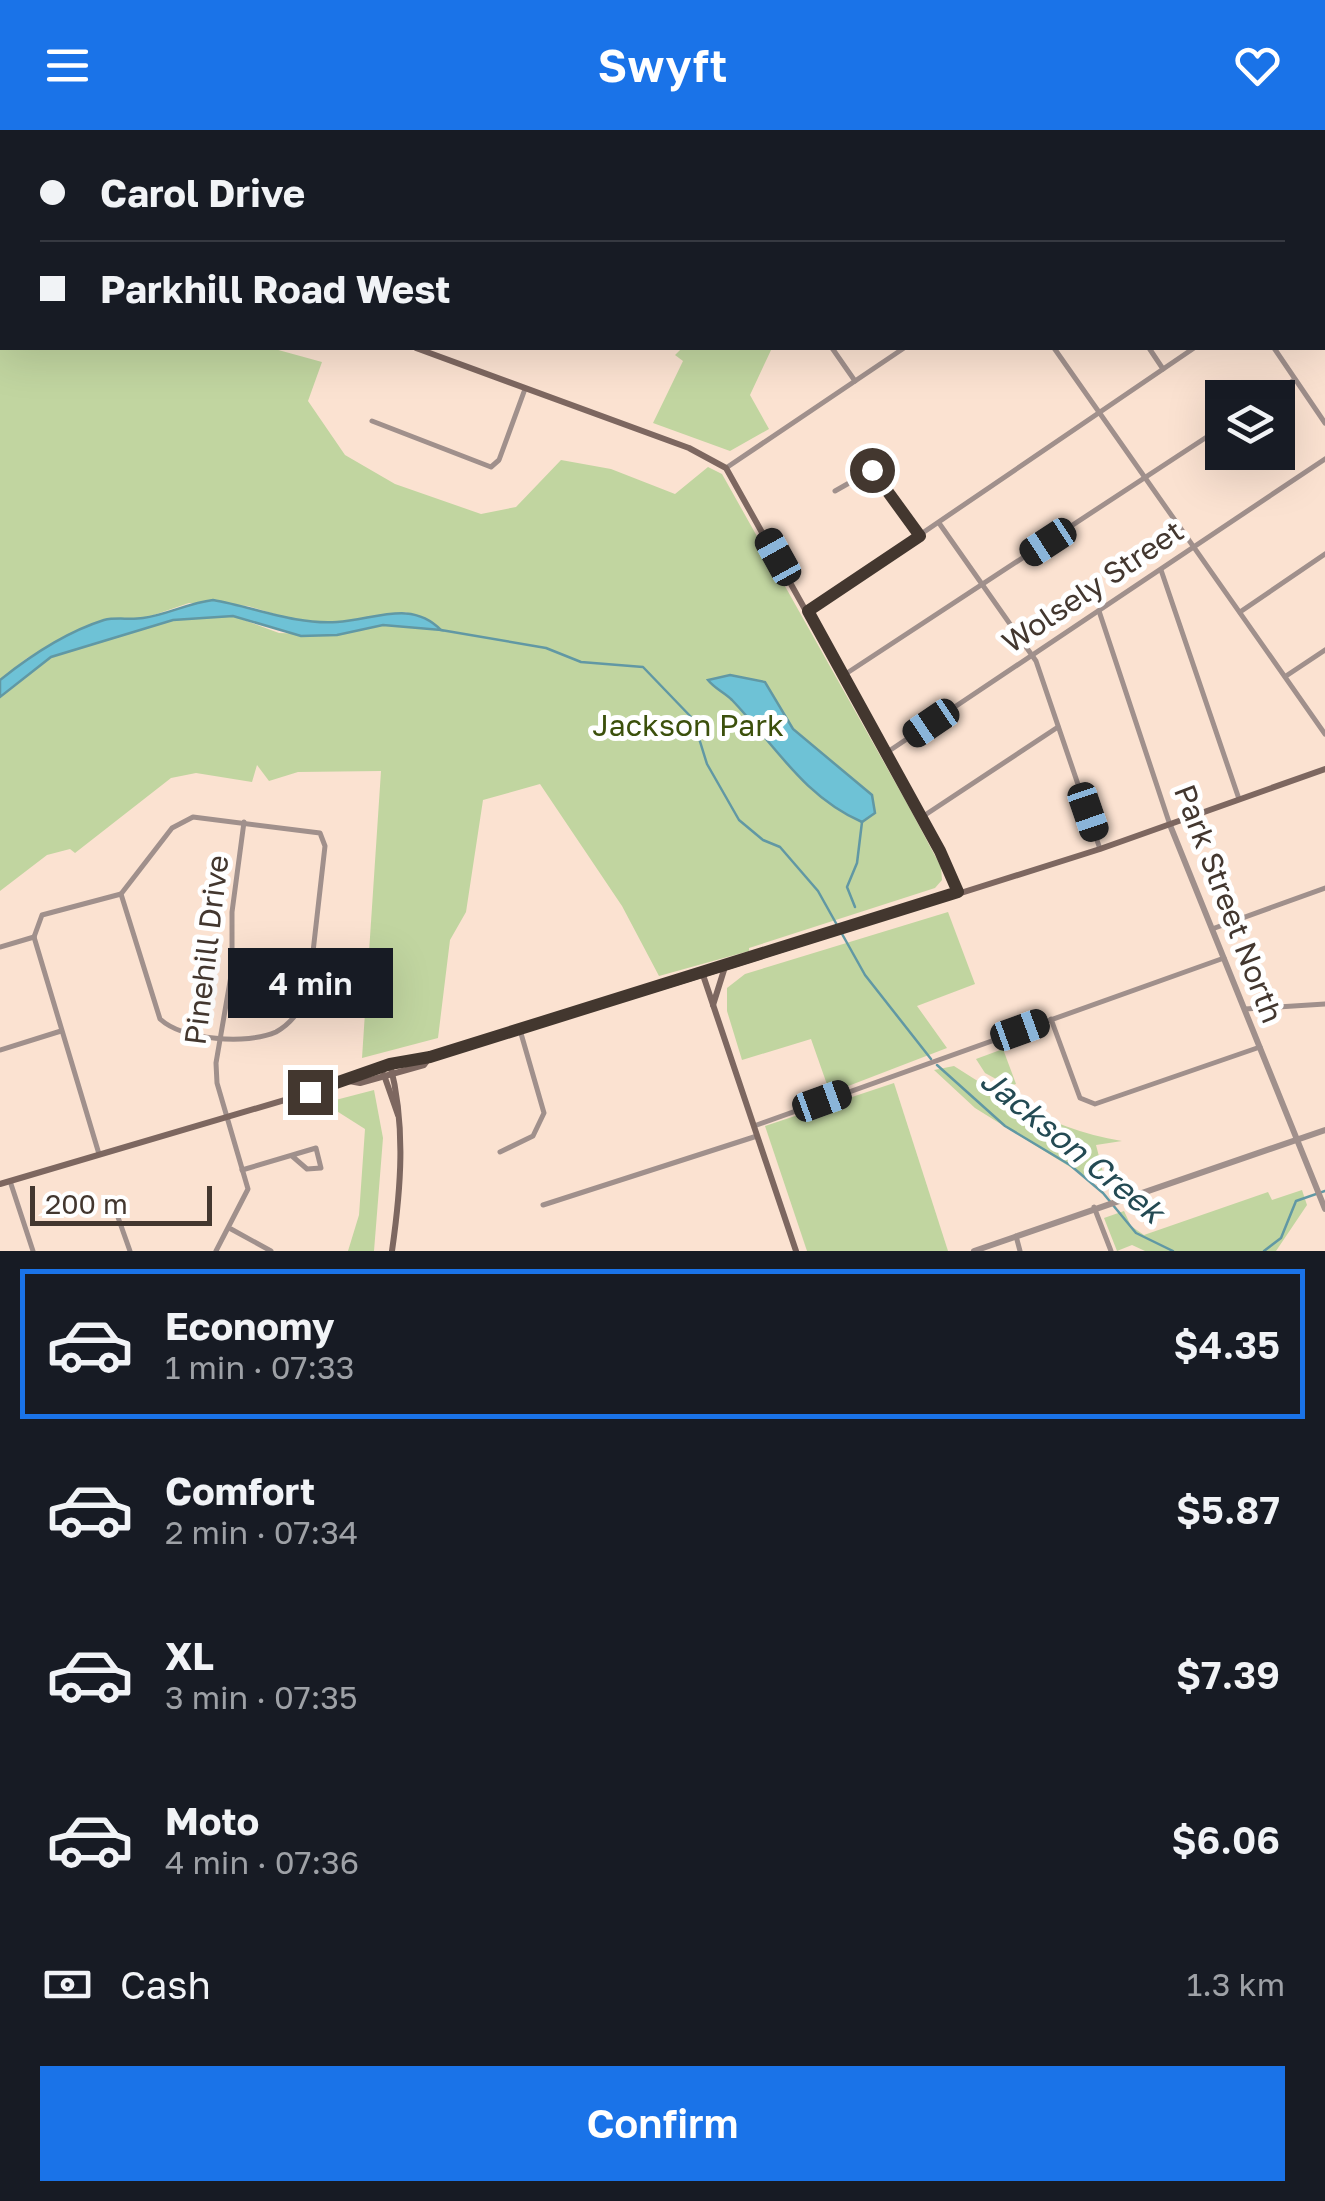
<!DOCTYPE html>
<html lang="en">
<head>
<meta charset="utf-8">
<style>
  body { margin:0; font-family:"Golos Text",sans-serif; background:#20242c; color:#f1f3f6; height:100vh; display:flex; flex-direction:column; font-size:38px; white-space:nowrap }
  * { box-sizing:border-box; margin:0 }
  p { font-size:32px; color:#9ea1a6 }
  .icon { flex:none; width:55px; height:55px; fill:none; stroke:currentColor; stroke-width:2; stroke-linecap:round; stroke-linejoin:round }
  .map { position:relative; height:1121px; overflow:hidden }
  .drawer { display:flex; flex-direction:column; background:#171b24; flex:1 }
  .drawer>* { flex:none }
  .hud { position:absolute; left:0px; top:0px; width:1325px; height:220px; box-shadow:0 10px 40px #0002; display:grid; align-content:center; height:220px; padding:0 40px; background:#171b24 }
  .tools { position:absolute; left:1205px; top:250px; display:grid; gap:20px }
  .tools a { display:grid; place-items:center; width:90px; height:90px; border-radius:0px; background:#171b24; box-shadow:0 10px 40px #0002; font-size:50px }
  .scale { position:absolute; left:30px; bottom:25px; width:182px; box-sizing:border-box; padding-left:10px; border:5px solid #43372f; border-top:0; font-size:28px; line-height:35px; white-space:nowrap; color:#43372f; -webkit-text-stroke:8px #fff; paint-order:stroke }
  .end { position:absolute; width:45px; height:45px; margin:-22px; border:12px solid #43372f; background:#fff; box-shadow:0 0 0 5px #fff }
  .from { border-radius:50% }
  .bubble { position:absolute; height:70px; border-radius:0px; background:#171b24; box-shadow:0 10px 40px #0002; font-size:32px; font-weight:600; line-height:70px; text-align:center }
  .car { position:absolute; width:30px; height:60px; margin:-30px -15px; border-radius:12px; box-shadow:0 0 8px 2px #0007; background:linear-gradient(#222 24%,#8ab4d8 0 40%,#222 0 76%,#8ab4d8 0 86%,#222 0) }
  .hud b { display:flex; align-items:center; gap:35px; height:95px; font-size:38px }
  .hud b+b { border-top:2px solid #363941 }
  .hud i { width:25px; height:25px; background:#f1f3f6 }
  ul { padding:18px 0 0; list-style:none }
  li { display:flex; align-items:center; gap:30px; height:150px; margin:0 20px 15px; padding:0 20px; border:5px solid transparent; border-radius:0px }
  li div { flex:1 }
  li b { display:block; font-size:38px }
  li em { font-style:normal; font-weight:600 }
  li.active { border-color:#1a73e8 }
  li>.icon { width:90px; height:90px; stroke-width:1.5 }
  .pay { display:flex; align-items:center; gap:25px; height:110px; padding:0 40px; font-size:38px }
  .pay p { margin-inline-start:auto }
  .cta { display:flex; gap:20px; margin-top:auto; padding:20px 40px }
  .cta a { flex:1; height:115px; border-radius:0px; background:#1a73e8; color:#fff; font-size:40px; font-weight:600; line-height:115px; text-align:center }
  header { display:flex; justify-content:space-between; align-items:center; height:130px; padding:0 40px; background:#1a73e8; color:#fff; font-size:45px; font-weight:600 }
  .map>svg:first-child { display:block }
  .green { fill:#c1d5a0 }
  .water { fill:#6ec2d6; stroke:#6198a4; stroke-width:2.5 }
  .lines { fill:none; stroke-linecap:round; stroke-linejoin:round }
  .stream { stroke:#6198a4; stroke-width:2.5 }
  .minor { stroke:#a0908c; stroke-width:5 }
  .tertiary { stroke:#a0908c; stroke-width:6 }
  .secondary { stroke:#7d6760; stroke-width:6 }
  .route { stroke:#43372f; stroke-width:12 }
  .labels { text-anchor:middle; stroke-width:10; stroke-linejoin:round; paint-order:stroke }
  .street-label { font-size:30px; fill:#43372f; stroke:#fff }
  .park-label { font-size:30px; fill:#3c500c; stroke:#fff }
  .water-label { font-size:32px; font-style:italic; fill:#234a53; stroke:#fff }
</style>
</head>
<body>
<header><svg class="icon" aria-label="menu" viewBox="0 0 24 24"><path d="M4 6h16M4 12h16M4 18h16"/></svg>Swyft<svg class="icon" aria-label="heart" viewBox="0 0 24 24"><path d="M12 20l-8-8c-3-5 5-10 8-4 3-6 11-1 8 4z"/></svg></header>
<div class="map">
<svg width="1325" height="1121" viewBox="0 0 1325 1121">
  <rect width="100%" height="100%" fill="#fbe2d1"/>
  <g class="green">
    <polygon points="0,0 55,2 2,2 2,218 271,218 322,232 308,271 345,325 395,354 481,384 516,377 561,330 611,339 675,364 708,337 722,344 909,677 941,737 942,750 935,758 749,818 749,821 659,846 622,776 540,654 483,670 466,782 450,810 438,908 362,928 381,641 298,642 269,651 257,635 252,652 196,643 171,648 75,723 70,719 47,725 0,761 0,567 51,527 173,490 233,486 279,503 337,505 383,495 438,499 406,482 337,492 301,492 248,476 189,473 145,488 106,489 27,528 0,550"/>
    <polygon points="682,218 772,218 750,265 769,299 730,321 653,293 683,231 675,225"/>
    <polygon points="948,782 975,854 917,876 947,918 830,963 811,909 742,930 727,881 727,858 745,844"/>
    <polygon points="1003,919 1016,954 1009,956 985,943 976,929"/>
    <path d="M954,936C1008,971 1058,1001 1122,1011L1096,1015L1103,1042L1096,1046V1053L975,978L934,940Z"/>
    <polygon points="894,953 948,1121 807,1121 765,996"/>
    <polygon points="374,960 383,1008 374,1121 348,1121 359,1085 365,999 324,973"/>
    <polygon points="1302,1060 1307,1075 1276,1121 1145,1121 1132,1115 1117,1121 1104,1088 1124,1081 1131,1096 1144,1105 1268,1062 1272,1070"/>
  </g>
  <g class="water">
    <path d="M213,470C254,477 295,495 337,492C374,490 411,469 441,500L383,495L337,505L301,506L233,486L173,490L51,527L0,567V550C30,526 66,502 104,490C116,487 130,490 143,488C167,485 188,473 213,470Z"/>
    <path d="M730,545L765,552L793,599L872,665L875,683L862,692C803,666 775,615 732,570C724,562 715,559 708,550Z"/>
  </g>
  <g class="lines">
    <g class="stream">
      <polyline points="441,500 546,518 581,532 643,537 693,589 707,634 739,690 763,710 780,717 818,761 865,845 931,929"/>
      <polyline points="855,777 847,757 857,733 862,692"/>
      <polyline points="937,935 1005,996 1070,1035 1103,1063 1136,1103 1173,1121"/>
      <polyline points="1264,1121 1281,1108 1296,1071 1325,1061"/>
    </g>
    <g class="minor">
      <polyline points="455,0 457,2"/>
      <polyline points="545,0 547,2"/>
      <polyline points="803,0 805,2"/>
      <polyline points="999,0 1000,2"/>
      <polyline points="1083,0 1085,2"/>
      <polyline points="131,2 134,0"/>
      <polyline points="435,2 439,0"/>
      <polyline points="604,2 608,0"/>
      <polyline points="754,2 757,0"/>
      <polyline points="1220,2 1224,0"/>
      <polyline points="1322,161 1325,165"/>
      <polyline points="832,218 855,251"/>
      <polyline points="1054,218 1325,604"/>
      <polyline points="1149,218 1163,239"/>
      <polyline points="1274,218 1325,293"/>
      <polyline points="1267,268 1294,250"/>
      <polyline points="372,291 491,337 499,330 525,259"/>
      <polyline points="726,338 904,218"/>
      <polyline points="835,361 872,340 920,406"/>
      <polyline points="939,393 1036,531 1100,719"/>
      <polyline points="1161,440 1239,669"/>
      <polyline points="808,481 1194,218"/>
      <polyline points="1099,481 1170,695"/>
      <polyline points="1240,482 1325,424"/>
      <polyline points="844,545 1222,297"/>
      <polyline points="1286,546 1325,520"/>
      <polyline points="886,623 1325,329"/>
      <path d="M193,687L320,703L325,716L308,866C300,880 291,894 276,902C247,915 183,910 160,889L121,764L172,698Z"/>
      <polyline points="922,687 1058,597"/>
      <polyline points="1212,799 1325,758"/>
      <polyline points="34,807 99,1024"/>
      <polyline points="34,807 42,785 121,764"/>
      <polyline points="0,817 34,807"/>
      <polyline points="1245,879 1325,874"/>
      <polyline points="1051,889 1080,968 1095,974 1260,917"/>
      <polyline points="0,920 61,901"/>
      <polyline points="754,996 1224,828"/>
      <polyline points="500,1022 533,1006 544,983 520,900"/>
      <polyline points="242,1040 316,1018 321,1038 307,1039 292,1026"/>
      <polyline points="10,1051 33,1121"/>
      <polyline points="543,1075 757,1006"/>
      <polyline points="114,1076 130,1121"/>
      <polyline points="1094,1077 1111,1121"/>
      <polyline points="231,1099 271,1121"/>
      <polyline points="1016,1106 1020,1121"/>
      <polyline points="216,1121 248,1059 217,953 216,933 232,840 232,782 244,692"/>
    </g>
    <g class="tertiary">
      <polyline points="1170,695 1325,1079"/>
      <polyline points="974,1121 1325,1000"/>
    </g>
    <g class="secondary">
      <polyline points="117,0 119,2"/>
      <polyline points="416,218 689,318 726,338 940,721 958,762"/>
      <polyline points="703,845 796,1121"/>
      <polyline points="713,875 724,840"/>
      <path d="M390,934C406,996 401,1058 392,1121"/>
      <polyline points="384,945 398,985"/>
      <polyline points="349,951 360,953 424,935 430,927"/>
      <polyline points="0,1054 349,951 374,939 430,927 689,849 1100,719 1325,639"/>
    </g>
  </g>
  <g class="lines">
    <polyline class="route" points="310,962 390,934 430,927 958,762 940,721 808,481 920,406 872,340"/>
  </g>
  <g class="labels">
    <g class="street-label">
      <text transform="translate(1093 457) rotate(-34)" y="10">Wolsely Street</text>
      <text transform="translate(1228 774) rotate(69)" y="10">Park Street North</text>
      <text transform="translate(207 820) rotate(-83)" y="10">Pinehill Drive</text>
    </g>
    <g class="park-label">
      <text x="688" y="606">Jackson Park</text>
    </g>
    <g class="water-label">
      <text transform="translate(1072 1016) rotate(39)" y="11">Jackson Creek</text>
    </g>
  </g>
</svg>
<div class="tools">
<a><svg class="icon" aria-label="layers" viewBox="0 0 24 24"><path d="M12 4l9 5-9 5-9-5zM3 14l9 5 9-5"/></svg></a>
</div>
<div class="scale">200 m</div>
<i class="end from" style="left:872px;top:340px"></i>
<i class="end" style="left:310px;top:962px"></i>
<div class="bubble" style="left:228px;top:818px;width:165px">4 min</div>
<i class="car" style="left:1048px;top:412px;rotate:237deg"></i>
<i class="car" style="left:778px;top:427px;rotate:331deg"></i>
<i class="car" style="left:931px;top:593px;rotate:236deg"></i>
<i class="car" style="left:1088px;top:682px;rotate:161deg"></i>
<i class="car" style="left:1020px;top:900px;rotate:70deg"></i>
<i class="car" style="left:822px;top:971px;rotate:70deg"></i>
<div class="hud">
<b><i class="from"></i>Carol Drive</b>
<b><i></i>Parkhill Road West</b>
</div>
</div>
<section class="drawer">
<ul>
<li class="active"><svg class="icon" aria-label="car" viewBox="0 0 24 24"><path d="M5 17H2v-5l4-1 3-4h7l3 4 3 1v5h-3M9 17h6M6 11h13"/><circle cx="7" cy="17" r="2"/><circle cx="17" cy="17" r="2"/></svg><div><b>Economy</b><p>1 min · 07:33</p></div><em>$4.35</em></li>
<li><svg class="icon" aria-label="car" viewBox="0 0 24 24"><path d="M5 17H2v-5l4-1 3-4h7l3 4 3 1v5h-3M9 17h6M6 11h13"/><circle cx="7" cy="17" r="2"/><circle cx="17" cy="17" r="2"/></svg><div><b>Comfort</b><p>2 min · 07:34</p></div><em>$5.87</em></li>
<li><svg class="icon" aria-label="car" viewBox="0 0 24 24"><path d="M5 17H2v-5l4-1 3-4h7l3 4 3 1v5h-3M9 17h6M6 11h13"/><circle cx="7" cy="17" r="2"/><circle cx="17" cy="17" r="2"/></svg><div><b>XL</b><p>3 min · 07:35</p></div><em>$7.39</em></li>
<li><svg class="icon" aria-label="car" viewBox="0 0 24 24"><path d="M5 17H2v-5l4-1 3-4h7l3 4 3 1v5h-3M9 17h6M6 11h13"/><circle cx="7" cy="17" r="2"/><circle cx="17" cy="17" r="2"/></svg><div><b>Moto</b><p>4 min · 07:36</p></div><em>$6.06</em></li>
</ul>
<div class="pay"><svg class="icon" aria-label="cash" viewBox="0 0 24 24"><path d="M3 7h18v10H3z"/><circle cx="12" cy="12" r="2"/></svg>Cash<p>1.3 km</p></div>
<div class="cta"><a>Confirm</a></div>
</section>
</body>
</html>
